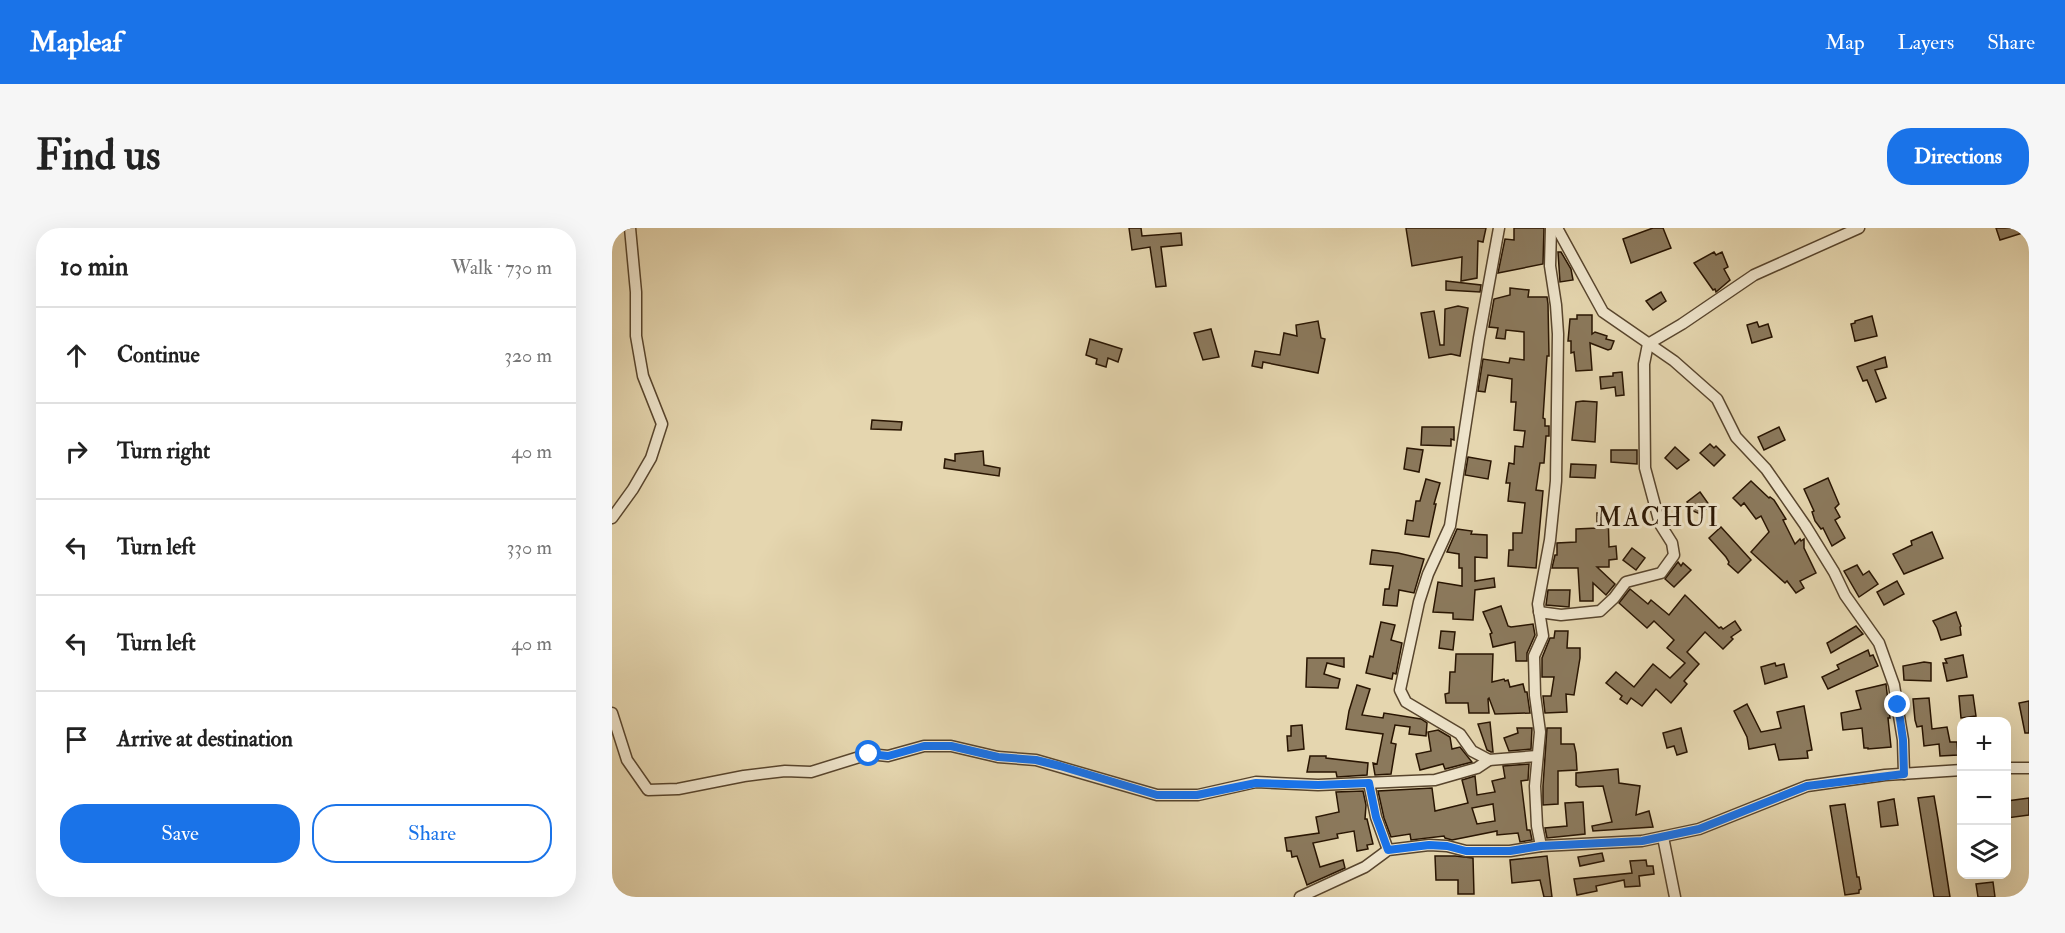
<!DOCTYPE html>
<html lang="en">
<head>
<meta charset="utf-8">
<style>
  body { margin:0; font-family:"IM FELL Double Pica",serif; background:#f6f6f6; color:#222 }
  .controls { position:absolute; right:18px; bottom:18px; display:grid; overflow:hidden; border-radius:12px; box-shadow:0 6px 24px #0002 }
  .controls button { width:54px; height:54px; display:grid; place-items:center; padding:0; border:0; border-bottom:2px solid #e0e0e0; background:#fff; color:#222; font:30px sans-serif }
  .stop { position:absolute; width:18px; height:18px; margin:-14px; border:4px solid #1a73e8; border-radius:50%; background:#fff }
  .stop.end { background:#1a73e8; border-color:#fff; box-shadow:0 2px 6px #0008 }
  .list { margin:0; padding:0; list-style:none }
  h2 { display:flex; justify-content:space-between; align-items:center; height:78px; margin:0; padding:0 24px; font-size:26px }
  h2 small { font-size:20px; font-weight:400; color:#767676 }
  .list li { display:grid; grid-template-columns:39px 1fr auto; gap:18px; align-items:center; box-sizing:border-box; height:96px; padding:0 24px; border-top:2px solid #e0e0e0 }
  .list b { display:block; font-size:22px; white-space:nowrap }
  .list em { font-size:20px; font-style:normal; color:#767676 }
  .actions { display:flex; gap:12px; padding:18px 24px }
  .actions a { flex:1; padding:14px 0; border:2px solid #1a73e8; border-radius:24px; text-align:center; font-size:21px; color:#1a73e8 }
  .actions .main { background:#1a73e8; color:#fff }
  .icon { flex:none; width:33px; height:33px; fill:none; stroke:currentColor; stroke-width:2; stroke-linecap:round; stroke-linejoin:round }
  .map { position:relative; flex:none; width:1417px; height:669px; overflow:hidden; border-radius:24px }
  header { display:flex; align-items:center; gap:36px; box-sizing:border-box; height:84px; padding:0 30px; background:#1a73e8; color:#fff }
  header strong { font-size:28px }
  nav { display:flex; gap:33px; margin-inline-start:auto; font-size:21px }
  .intro { display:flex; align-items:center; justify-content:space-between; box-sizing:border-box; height:144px; padding:0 36px }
  h1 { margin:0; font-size:42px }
  .button { padding:15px 27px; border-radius:24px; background:#1a73e8; color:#fff; font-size:21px; font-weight:700 }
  main { display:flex; gap:36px; padding:0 36px }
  aside { flex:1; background:#fff; border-radius:24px; box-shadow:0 6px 24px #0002 }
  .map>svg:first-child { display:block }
  .building { fill:#8b795c; stroke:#291502; stroke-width:1.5; fill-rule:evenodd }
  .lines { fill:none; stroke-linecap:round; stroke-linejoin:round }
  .street-casing { stroke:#58452d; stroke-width:13 }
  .street { stroke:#eee4cb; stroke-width:10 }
  .route { stroke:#1a73e8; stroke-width:8 }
  .labels { text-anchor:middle; stroke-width:6; stroke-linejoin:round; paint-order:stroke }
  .quarter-label { font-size:26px; letter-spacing:1.5px; fill:#291502; stroke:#eee4cb }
</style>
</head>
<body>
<header>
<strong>Mapleaf</strong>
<nav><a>Map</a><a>Layers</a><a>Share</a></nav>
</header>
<div class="intro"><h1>Find us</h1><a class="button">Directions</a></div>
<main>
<aside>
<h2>10 min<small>Walk · 730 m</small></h2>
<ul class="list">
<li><svg class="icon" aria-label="ahead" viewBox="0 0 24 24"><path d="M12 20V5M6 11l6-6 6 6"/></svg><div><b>Continue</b></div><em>320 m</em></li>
<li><svg class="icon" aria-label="right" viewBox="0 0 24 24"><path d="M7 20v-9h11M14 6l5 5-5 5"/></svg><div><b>Turn right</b></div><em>40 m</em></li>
<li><svg class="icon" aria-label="left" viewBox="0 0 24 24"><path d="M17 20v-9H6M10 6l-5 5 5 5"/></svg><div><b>Turn left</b></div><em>330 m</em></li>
<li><svg class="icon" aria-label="left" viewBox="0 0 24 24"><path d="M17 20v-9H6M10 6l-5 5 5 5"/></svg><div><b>Turn left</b></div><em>40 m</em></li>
<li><svg class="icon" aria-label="arrive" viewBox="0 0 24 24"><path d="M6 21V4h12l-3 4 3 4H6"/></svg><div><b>Arrive at destination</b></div></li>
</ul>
<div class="actions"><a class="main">Save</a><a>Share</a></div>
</aside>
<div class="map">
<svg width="1417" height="669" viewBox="0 0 1417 669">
  <rect width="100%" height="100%" fill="#e5d6af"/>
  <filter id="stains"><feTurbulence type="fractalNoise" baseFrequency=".00333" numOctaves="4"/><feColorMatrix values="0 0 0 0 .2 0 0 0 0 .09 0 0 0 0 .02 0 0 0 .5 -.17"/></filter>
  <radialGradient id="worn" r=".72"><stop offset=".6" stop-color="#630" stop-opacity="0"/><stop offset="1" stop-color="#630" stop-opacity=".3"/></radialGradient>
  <g class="building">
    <path d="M 517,0 L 529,0 L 530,8 L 569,5 L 570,17 L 549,19 L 554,58 L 544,59 L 538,19 L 520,22 Z"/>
    <path d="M 794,0 L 874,0 L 871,14 L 866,13 L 865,50 L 849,53 L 850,29 L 800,38 Z"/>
    <path d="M 902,0 L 932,0 L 931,36 L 886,45 L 893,11 L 902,12 Z"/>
    <path d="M 1041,0 L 1051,0 L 1059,20 L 1019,35 L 1011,11 Z"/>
    <path d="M 1384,0 L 1417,0 L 1417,3 L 1388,12 Z"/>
    <path d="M 946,24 L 949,24 L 959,41 L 961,52 L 948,54 Z"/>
    <path d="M 1102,24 L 1104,27 L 1110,24 L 1116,39 L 1112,41 L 1118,52 L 1104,64 L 1103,61 L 1101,62 L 1082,35 Z"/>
    <path d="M 834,53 L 869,57 L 868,64 L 834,62 Z"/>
    <path d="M 898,60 L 917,62 L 916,69 L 935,69 L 936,76 L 937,128 L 935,128 L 931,190 L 933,191 L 933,198 L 937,198 L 937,208 L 934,208 L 932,235 L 928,235 L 924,262 L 931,263 L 924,340 L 896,338 L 897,322 L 901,322 L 901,305 L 910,305 L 913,275 L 896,273 L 898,255 L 894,255 L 897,235 L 902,236 L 903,218 L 911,219 L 913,203 L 902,202 L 904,174 L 899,174 L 900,151 L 876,147 L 873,164 L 866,163 L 871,131 L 897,135 L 898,130 L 912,132 L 912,104 L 894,102 L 893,111 L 884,110 L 886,100 L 877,99 L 882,71 L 898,67 Z"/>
    <path d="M 1049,64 L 1054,73 L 1041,82 L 1034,73 Z"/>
    <path d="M 846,78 L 856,80 L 848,128 L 839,126 L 817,130 L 809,85 L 822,83 L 828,117 L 832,117 L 833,81 Z"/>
    <path d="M 965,87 L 980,87 L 980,106 L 983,104 L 995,108 L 994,111 L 1002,113 L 999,121 L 996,122 L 978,115 L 980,142 L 964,143 L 962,124 L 959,125 L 959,113 L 956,113 L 958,91 L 965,91 Z"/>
    <path d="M 1260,88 L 1265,108 L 1243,113 L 1239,96 L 1243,95 L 1243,93 Z"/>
    <path d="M 706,93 L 709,110 L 713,111 L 706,145 L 651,134 L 650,140 L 640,138 L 643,123 L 668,127 L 672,105 L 685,108 L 684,97 Z"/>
    <path d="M 1145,94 L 1147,99 L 1156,96 L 1160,109 L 1140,115 L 1135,97 Z"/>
    <path d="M 599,101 L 607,129 L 591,132 L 582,105 Z"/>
    <path d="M 478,111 L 510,121 L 506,134 L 496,130 L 494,139 L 484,136 L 485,131 L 474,127 Z"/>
    <path d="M 1273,129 L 1275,139 L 1263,142 L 1274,170 L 1264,174 L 1255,152 L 1251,153 L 1245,139 Z"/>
    <path d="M 1010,144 L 1012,167 L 1004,168 L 1003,159 L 989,161 L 988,149 L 1001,148 L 1001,145 Z"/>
    <path d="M 971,173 L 985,174 L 983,214 L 960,212 L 964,174 Z"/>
    <path d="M 260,192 L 290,194 L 289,202 L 259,201 Z"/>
    <path d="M 810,199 L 842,199 L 842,212 L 839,211 L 839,218 L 809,217 Z"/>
    <path d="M 1167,199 L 1173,212 L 1152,222 L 1146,209 Z"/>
    <path d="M 1098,216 L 1102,220 L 1104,218 L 1113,227 L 1102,238 L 1088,225 Z"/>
    <path d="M 1063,219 L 1077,232 L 1065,241 L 1053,230 Z"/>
    <path d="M 795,220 L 811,222 L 807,244 L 792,241 Z"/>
    <path d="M 999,222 L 1025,222 L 1025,236 L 999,234 Z"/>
    <path d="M 371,223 L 372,237 L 388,240 L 387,248 L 332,240 L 333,231 L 343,233 L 343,226 Z"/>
    <path d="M 856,229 L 879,233 L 876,251 L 853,247 Z"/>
    <path d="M 959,236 L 984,237 L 983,250 L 958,249 Z"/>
    <path d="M 1216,250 L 1227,276 L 1223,280 L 1228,289 L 1223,292 L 1233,310 L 1220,318 L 1211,300 L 1209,301 L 1203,293 L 1200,284 L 1202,283 L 1192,261 Z"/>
    <path d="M 814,251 L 828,255 L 822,276 L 824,276 L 817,309 L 793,306 L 795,292 L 801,293 L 804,273 L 808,273 Z"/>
    <path d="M 1139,253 L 1157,270 L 1158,269 L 1162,272 L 1174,291 L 1171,292 L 1183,316 L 1188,311 L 1189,313 L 1192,311 L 1192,320 L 1204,345 L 1188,353 L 1192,360 L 1184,365 L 1175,353 L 1173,355 L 1139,324 L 1157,304 L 1149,288 L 1144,291 L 1132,275 L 1129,278 L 1121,270 Z"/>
    <path d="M 1088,264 L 1098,278 L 1088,286 L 1081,283 L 1075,274 Z"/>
    <path d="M 996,284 L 997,319 L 1004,318 L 1005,331 L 997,332 L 997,339 L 985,339 L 1003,356 L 994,367 L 981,355 L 981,373 L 968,373 L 966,340 L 940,340 L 943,327 L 945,327 L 945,315 L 964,314 L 964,301 L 985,300 L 985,285 Z"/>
    <path d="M 1109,299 L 1139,332 L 1126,345 L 1116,336 L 1117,334 L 1114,329 L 1097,310 Z"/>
    <path d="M 845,301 L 860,303 L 859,306 L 875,307 L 875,330 L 863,329 L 863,353 L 882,350 L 883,359 L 863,362 L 861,392 L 841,391 L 841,385 L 821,384 L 826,354 L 850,358 L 850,340 L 847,340 L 847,326 L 835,324 Z"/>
    <path d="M 1320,304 L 1331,330 L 1292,346 L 1281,326 L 1300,317 L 1299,313 Z"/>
    <path d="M 1020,320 L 1033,330 L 1024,342 L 1011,332 Z"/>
    <path d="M 760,322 L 786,325 L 812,331 L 802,365 L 787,362 L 785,378 L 771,377 L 773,361 L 777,361 L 781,338 L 758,336 Z"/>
    <path d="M 1066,334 L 1069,338 L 1071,335 L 1079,342 L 1062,359 L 1053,351 Z"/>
    <path d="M 1245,337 L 1251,347 L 1257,343 L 1266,356 L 1247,369 L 1232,343 Z"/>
    <path d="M 1285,353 L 1292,366 L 1272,377 L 1265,364 Z"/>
    <path d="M 1018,361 L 1036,376 L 1039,372 L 1057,387 L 1073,367 L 1107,400 L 1109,399 L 1111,401 L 1123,393 L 1129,402 L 1119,409 L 1121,411 L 1111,421 L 1093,404 L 1075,424 L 1087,436 L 1072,453 L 1075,456 L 1059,475 L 1044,461 L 1030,478 L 1019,470 L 1015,476 L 1008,471 L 1010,468 L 994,455 L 1004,444 L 1022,459 L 1041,436 L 1058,450 L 1073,435 L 1055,420 L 1062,412 L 1042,393 L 1035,400 L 1007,375 Z"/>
    <path d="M 936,362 L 958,362 L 957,379 L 934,377 Z"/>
    <path d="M 889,378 L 896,398 L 899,399 L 921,396 L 923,407 L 915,425 L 915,433 L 904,433 L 903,414 L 881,419 L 878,406 L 880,405 L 871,384 Z"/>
    <path d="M 1344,384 L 1349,398 L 1348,399 L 1349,407 L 1329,412 L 1325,400 L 1321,393 Z"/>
    <path d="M 769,394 L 783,397 L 779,412 L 790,415 L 784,446 L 781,445 L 780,451 L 754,445 L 758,428 L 761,429 Z"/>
    <path d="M 1244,398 L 1251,406 L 1219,425 L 1215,415 Z"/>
    <path d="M 829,403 L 843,404 L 841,422 L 827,420 Z"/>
    <path d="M 943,403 L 956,403 L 955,420 L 968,420 L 968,430 L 962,467 L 954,466 L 955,484 L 933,485 L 931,468 L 939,468 L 942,449 L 930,449 L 930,430 L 938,410 L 942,410 Z"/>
    <path d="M 1256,422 L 1258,428 L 1261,427 L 1266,438 L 1216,461 L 1210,449 L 1227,441 L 1225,437 Z"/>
    <path d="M 844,426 L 881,426 L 880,454 L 892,451 L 893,453 L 896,452 L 898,459 L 911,456 L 913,464 L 915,464 L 918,485 L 883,486 L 877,470 L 876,471 L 877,485 L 857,485 L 856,475 L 834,475 L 833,466 L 837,465 L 838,444 L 843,444 Z"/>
    <path d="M 1351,427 L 1355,449 L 1335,453 L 1331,435 L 1335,435 L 1333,431 Z"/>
    <path d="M 695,430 L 732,430 L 732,439 L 715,435 L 712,446 L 728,451 L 726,460 L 694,459 Z"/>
    <path d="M 1312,434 L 1319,435 L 1319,453 L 1292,452 L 1291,438 Z"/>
    <path d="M 1163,435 L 1164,438 L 1172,436 L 1175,449 L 1153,456 L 1149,439 Z"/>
    <path d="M 1274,456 L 1278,490 L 1276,490 L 1279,519 L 1256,521 L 1256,520 L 1252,520 L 1250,500 L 1231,502 L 1229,485 L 1249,481 L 1244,463 Z"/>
    <path d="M 745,457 L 758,461 L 750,487 L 771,490 L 772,485 L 809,491 L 815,495 L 814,508 L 797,506 L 798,499 L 783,497 L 779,515 L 784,516 L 779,546 L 763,547 L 761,535 L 765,536 L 771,506 L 734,501 L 737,483 Z"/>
    <path d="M 1361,467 L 1364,488 L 1349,490 L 1347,468 Z"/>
    <path d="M 1317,470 L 1320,501 L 1335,499 L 1338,514 L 1345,514 L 1346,527 L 1328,528 L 1327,516 L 1312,518 L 1310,498 L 1305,499 L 1303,492 L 1301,471 Z"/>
    <path d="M 1417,473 L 1417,505 L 1413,505 L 1407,475 Z"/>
    <path d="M 1135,476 L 1149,504 L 1169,500 L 1165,484 L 1192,478 L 1200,522 L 1195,523 L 1196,530 L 1167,532 L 1163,516 L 1137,521 L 1135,509 L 1122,483 Z"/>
    <path d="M 878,494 L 881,524 L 879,524 L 875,522 L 866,496 Z"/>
    <path d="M 690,497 L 692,521 L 676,523 L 675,508 L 679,508 L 679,498 Z"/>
    <path d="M 905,500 L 920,500 L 919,521 L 897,523 L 892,510 L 906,505 Z"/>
    <path d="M 935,500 L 949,500 L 949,516 L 962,516 L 964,525 L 965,542 L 946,543 L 946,576 L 931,577 L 931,558 Z"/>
    <path d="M 1069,500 L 1075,524 L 1065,527 L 1062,518 L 1055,520 L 1051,505 Z"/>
    <path d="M 826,502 L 838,509 L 840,521 L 848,519 L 860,534 L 833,541 L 831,536 L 808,542 L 804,526 L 819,523 L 816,504 Z"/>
    <path d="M 698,528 L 714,528 L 714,530 L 756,535 L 755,547 L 725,549 L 724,544 L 695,544 Z"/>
    <path d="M 917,536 L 916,552 L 909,553 L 915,602 L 918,602 L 920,612 L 908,614 L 906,605 L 885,607 L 885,603 L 840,612 L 833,610 L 832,608 L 799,612 L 798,606 L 779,609 L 772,590 L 766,563 L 820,560 L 823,583 L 856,575 L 850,552 L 863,548 L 865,567 L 883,564 L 880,553 L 893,550 L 891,538 ZM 881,576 L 883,593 L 865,596 L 860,580 Z"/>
    <path d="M 1006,541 L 1007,555 L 1028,558 L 1024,587 L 1037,583 L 1041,599 L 981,603 L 980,598 L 1000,594 L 991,558 L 967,559 L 964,557 L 964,545 Z"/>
    <path d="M 751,563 L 754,577 L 753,591 L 755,591 L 761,616 L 755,617 L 756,621 L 745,623 L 742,603 L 725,606 L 726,610 L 701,615 L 708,639 L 731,632 L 733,640 L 695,657 L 685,628 L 680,629 L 679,623 L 675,623 L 673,610 L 707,605 L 704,589 L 727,584 L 724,564 Z"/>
    <path d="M 1322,568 L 1326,591 L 1338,669 L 1322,669 L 1306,570 Z"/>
    <path d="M 1417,570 L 1417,587 L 1395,590 L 1395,573 Z"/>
    <path d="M 1282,571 L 1286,597 L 1269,599 L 1266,574 Z"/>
    <path d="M 971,574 L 973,606 L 935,610 L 933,600 L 955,598 L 953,575 Z"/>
    <path d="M 1233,576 L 1245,649 L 1247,649 L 1249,661 L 1247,662 L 1247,665 L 1233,667 L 1218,578 Z"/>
    <path d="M 990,625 L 992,633 L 968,638 L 966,629 Z"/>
    <path d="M 823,628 L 843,628 L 861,630 L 862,666 L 846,666 L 846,652 L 824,652 Z"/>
    <path d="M 935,628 L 940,669 L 932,669 L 928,652 L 900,655 L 898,632 Z"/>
    <path d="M 1034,632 L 1035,638 L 1041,638 L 1042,646 L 1027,648 L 1028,658 L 1013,659 L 1012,652 L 984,658 L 985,663 L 965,667 L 962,651 L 1020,645 L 1018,633 Z"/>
    <path d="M 1381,654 L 1383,669 L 1366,669 L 1364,656 Z"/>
  </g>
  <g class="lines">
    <g class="street-casing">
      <g id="street">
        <path d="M 887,0 L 867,110 L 838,298 L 816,346 L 807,374 L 788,462 L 794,474 L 848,506 L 860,523 L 877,532 L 925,528"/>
        <path d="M 945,0 L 991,84 L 1062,133 L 1105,171 L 1124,209 L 1154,241 L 1193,297 L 1222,344 L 1233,367 L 1267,415 L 1282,457 L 1285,476 L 1291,512 L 1292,546"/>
        <path d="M 0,290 L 21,261 L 39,230 L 50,196 L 31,148 L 24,108 L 24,64 L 18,0"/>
        <path d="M 927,384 L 949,387 L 988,383 L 1002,370 L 1014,354 L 1049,345 L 1062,327 L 1060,315 L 1048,296 L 1033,240 L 1032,136 L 1036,116 L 1070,96 L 1142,47 L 1247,0"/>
        <path d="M 0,485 L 15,532 L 36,562 L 66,561 L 132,548 L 173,543 L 199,544 L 257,526 L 276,528 L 312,518 L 339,518 L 386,529 L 424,532 L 545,567 L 586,567 L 644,554 L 706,557 L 823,552 L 865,540 L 877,532"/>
        <path d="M 1394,540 L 1417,540"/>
        <path d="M 757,555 L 764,589 L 776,622"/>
        <path d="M 1051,609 L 1063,669"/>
        <path d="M 929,618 L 925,598 L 923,558 L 928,504 L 923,467 L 922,428 L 931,408 L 926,376 L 938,312 L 944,253 L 946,106 L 944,77 L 938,38 L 939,0"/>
        <path d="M 688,669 L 753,639 L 776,622 L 817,617 L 835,618 L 854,623 L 898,623 L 929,618 L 1030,613 L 1087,601 L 1195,558 L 1273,547 L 1350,542"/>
      </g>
    </g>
    <use href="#street" class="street"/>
  </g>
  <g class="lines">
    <path class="route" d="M 257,526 L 276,528 L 312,518 L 339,518 L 386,529 L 424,532 L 448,538 L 545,567 L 585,567 L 644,555 L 706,557 L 757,555 L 764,589 L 776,622 L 817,617 L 835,618 L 854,623 L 898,623 L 929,618 L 1030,613 L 1087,601 L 1195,558 L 1292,546 L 1291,512 L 1286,477"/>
  </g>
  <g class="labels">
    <g class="quarter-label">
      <text x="1046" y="298">MACHUI</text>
    </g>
  </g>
  <rect width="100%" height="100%" filter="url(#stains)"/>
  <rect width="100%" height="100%" fill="url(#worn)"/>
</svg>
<div class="controls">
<button>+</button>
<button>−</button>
<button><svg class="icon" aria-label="layers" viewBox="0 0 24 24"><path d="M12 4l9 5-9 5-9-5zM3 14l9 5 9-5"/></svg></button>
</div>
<div class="stop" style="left:257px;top:526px"></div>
<div class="stop end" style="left:1286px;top:477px"></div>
</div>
</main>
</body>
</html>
